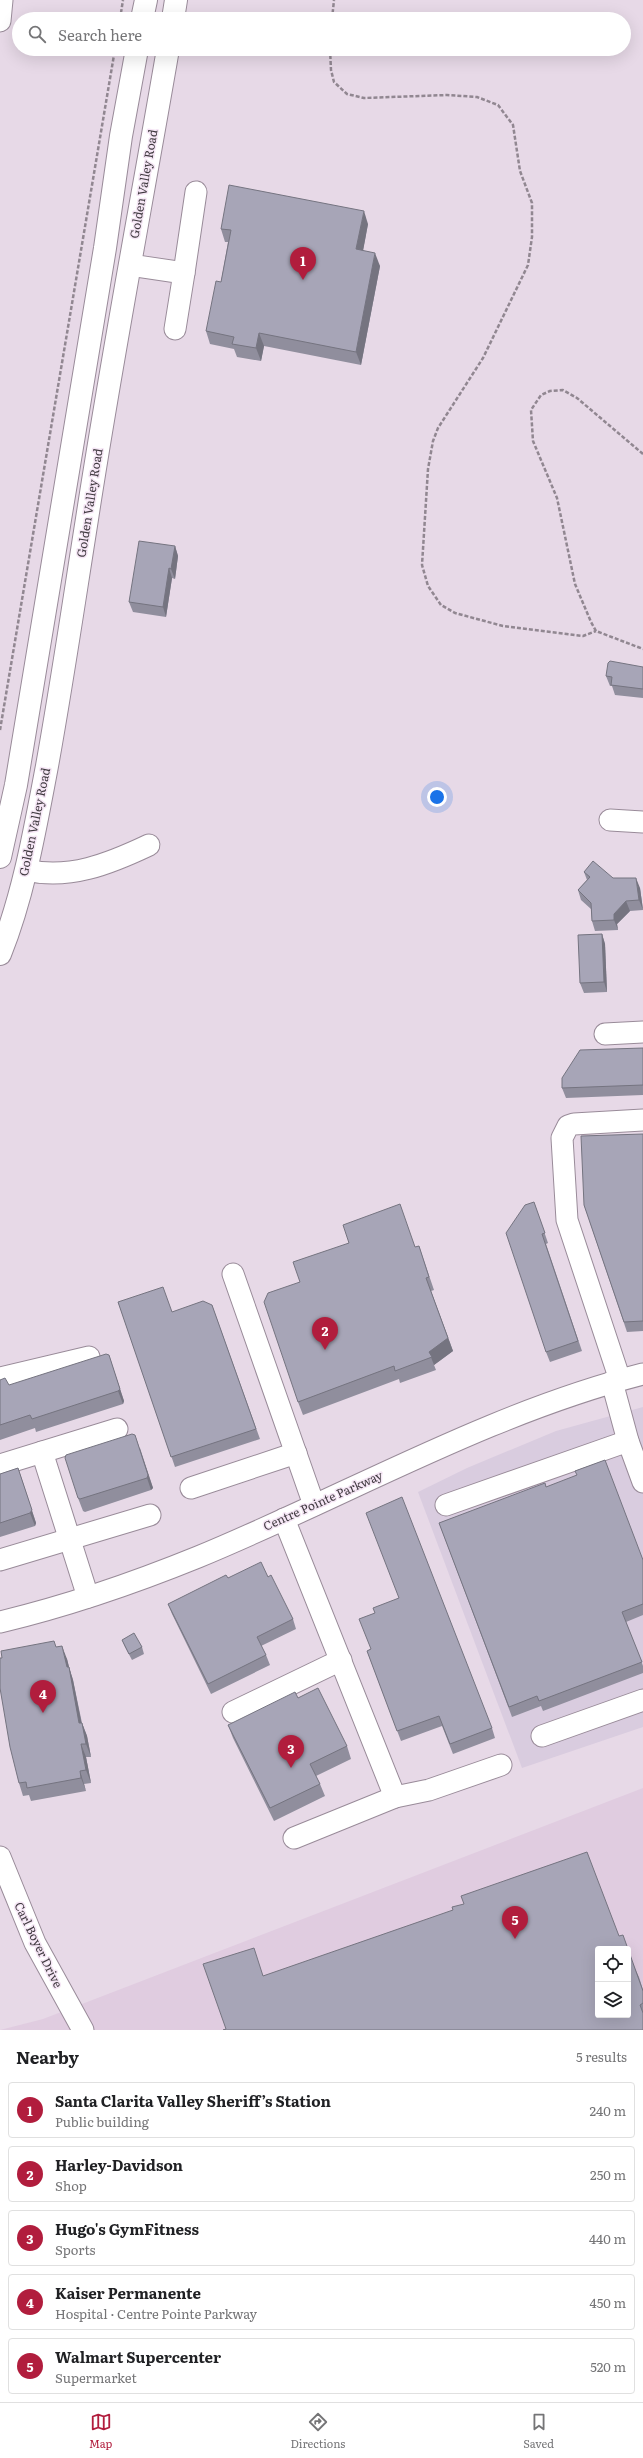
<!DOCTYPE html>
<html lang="en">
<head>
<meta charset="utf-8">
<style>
  body { margin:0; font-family:Literata,serif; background:#f6f6f6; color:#202124 }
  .controls { position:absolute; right:12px; bottom:12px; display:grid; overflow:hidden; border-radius:4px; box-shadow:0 4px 16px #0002 }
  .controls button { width:36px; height:36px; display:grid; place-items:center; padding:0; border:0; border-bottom:1px solid #e0e0e0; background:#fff; color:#202124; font:20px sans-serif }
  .you { position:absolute; left:437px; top:797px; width:14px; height:14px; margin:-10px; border:3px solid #fff; border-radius:50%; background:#1a73e8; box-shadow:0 0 0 6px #1a73e833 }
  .badge { display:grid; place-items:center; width:26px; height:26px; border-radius:50%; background:#b11d3d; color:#fff; font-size:13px; font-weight:700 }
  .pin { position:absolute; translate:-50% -33px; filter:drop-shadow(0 1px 2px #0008) }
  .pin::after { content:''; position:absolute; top:21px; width:14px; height:12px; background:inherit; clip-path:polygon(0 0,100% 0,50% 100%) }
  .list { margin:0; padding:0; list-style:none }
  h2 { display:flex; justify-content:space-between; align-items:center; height:52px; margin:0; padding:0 16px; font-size:17px }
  h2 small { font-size:13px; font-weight:400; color:#757577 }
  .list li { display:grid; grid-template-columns:26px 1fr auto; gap:12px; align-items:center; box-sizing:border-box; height:56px; margin:0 8px 8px; padding:0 8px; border:1px solid #e0e0e0; border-radius:4px }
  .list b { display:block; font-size:15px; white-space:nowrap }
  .list p { margin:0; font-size:13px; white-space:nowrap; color:#757577 }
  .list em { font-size:13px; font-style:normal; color:#757577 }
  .icon { flex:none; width:22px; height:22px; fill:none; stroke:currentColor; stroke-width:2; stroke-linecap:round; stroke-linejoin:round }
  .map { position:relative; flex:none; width:643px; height:2030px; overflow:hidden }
  .search { position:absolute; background:#fff; box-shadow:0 4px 16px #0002; left:12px; right:12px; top:12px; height:44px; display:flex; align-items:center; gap:10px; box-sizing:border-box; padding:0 14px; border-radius:22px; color:#757577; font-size:15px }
  .sheet { height:372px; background:#fff }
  nav { display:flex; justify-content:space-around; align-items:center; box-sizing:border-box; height:56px; border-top:1px solid #e0e0e0; background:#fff; font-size:11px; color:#757577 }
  nav a { display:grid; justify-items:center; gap:2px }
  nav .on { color:#b11d3d }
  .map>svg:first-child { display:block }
  .built { fill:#e0cce0; fill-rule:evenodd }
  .industrial { fill:#d9ccdf }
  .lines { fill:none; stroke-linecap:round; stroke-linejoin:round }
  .minor-casing { stroke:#998b99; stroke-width:23 }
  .major-casing { stroke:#998b99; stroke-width:24 }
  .path { stroke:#918791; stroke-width:2.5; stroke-dasharray:4 2; stroke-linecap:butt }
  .minor { stroke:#fff; stroke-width:21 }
  .major { stroke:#fff; stroke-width:22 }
  .wall { fill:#908e9d }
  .shaded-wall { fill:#757480 }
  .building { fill:#a7a5b7; stroke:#757480; fill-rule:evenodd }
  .labels { text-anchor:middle; stroke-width:3; stroke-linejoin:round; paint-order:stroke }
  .street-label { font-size:12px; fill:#403a40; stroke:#f5e6f5 }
</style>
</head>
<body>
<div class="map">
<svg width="643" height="2030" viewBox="0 0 643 2030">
  <rect width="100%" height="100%" fill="#e7d9e7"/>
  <path class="built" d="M 643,1788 L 643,2030 L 0,2030 L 43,2019 ZM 598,1949 L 628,1949 L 628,2015 L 598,2015 Z"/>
  <path class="industrial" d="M 643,1407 L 643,1727 L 522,1768 L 418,1492 L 467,1468 L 556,1431 Z"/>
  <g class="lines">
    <g class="minor-casing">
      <g id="minor">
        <path d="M 0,21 L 2,0"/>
        <path d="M 130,265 L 184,273 L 175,329"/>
        <path d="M 184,273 L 196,192"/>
        <path d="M 610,820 L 643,822"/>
        <path d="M 26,870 C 69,880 109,864 149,845"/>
        <path d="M 605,1034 L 643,1032"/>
        <path d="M 233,1274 L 314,1505"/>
        <path d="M 0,1378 L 89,1357"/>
        <path d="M 620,1380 L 567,1220 L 562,1138 L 568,1126 L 574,1124 L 643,1120"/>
        <path d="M 612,1382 L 628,1441 L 643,1482"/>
        <path d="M 42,1452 L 88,1597"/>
        <path d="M 0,1465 L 117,1429"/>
        <path d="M 191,1488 L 296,1453"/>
        <path d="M 446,1505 L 628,1441"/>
        <path d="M 284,1519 L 395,1797"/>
        <path d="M 0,1560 L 150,1515"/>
        <path d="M 0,1622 C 67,1606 134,1583 198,1557 C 346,1496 487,1414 643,1374"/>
        <path d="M 233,1712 L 341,1660"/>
        <path d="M 542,1736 L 643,1700"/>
        <path d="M 294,1838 L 395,1797 L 429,1790 L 501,1765"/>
        <path d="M 0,1857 L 35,1943 L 83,2030"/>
      </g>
    </g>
    <g class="major-casing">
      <g id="major">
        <path d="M 142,19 L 146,0"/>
        <path d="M 173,19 L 176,0"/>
        <path d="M 0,857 L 16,785 L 105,248 L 121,136 L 137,49"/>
        <path d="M 0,954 C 24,894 35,829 47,766 C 62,683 74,601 87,519 C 111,362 141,206 168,49"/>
      </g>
    </g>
    <g class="path">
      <path d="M 120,19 L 123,0"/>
      <path d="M 332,19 L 334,0"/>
      <path d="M 330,49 L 331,70 L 334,82 L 347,94 L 364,98 L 447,95 L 477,97 L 498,105 L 513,125 L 520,171 L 532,203 L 532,237 L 528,265 L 483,358 L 438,428 L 433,441 L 428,469 L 422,565 L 428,586 L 441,605 L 455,613 L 503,626 L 583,636 L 596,631"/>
      <path d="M 643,454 L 577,398 L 563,390 L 550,391 L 541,395 L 531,410 L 533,441 L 557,498 L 575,584 L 591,622 L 596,631 L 643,649"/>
      <path d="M 0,730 L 115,49"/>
    </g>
    <use href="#minor" class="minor"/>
    <use href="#major" class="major"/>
  </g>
  <g class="wall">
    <path d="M 368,224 L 363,250 L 380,266 L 361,365 L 264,346 L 261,361 L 237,357 L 234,349 L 210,344 L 206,331 L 221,282 L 228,242 L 225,242 L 221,229 Z"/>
    <path d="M 175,546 L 178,556 L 175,579 L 172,578 L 166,617 L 133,612 L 129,602 Z"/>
    <path d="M 643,667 L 643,698 L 615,695 L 612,686 L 610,686 L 606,676 Z"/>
    <path d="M 584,872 L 613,878 L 640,888 L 643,910 L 630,911 L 617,924 L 618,930 L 595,931 L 592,921 L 591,909 L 581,900 L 578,890 L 587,880 Z"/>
    <path d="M 602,934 L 605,944 L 607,992 L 584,993 L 580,983 Z"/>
    <path d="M 643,1048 L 643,1095 L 566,1098 L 562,1088 Z"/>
    <path d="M 643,1134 L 643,1331 L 627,1332 L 584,1205 Z"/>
    <path d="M 534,1202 L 548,1243 L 546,1244 L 582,1351 L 550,1362 L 546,1352 Z"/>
    <path d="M 419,1246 L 434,1290 L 431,1291 L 453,1351 L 434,1365 L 436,1370 L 400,1383 L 399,1379 L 303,1415 L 298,1402 L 300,1282 Z"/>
    <path d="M 118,1302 L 172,1312 L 212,1305 L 260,1439 L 175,1467 Z"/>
    <path d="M 113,1368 L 124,1401 L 123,1404 L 36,1432 L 35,1428 L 0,1440 L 0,1380 L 9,1385 Z"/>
    <path d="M 140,1448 L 153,1488 L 151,1490 L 85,1512 L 83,1511 L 78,1498 Z"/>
    <path d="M 18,1468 L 36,1523 L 35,1526 L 0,1537 L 0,1474 Z"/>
    <path d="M 546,1487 L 643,1560 L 643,1615 L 626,1622 L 643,1666 L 643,1673 L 543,1711 L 541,1706 L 512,1717 L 439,1523 Z"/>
    <path d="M 268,1577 L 293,1619 L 296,1629 L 261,1646 L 266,1655 L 270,1665 L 211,1694 L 172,1614 L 168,1604 L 228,1578 Z"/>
    <path d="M 122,1640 L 142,1647 L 144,1654 L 132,1660 L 125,1647 Z"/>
    <path d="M 57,1647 L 67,1659 L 69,1667 L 73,1680 L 82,1723 L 87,1736 L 91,1757 L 86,1757 L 91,1783 L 84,1784 L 86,1791 L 31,1801 L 29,1795 L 23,1796 L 19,1783 Z"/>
    <path d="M 370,1649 L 492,1728 L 495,1738 L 453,1754 L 442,1726 L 401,1741 L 367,1651 Z"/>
    <path d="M 298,1698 L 347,1746 L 351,1759 L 316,1776 L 320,1784 L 325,1796 L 274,1821 L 233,1738 L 228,1725 Z"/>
    <path d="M 619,1936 L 639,1977 L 643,1990 L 643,2030 L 226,2029 L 264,1976 Z"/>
  </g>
  <g class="shaded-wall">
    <path d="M 364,211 L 368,224 L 361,262 L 356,249 Z"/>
    <path d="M 375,253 L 380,266 L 361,365 L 356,352 Z"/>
    <path d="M 259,333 L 264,346 L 261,361 L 256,348 Z"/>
    <path d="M 175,546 L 178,556 L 175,579 L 171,569 Z"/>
    <path d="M 169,568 L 172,578 L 166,617 L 163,607 Z"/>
    <path d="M 636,878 L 640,888 L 643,910 L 639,900 Z"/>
    <path d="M 626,901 L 630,911 L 617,924 L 618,930 L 614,920 L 614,914 Z"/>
    <path d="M 602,934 L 605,944 L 607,992 L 604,982 Z"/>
    <path d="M 426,1278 L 453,1351 L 434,1365 L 429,1352 Z"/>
    <path d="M 109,1355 L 124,1401 L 123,1404 L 118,1391 Z"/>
    <path d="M 135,1435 L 153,1488 L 151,1490 L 147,1478 Z"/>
    <path d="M 18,1468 L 36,1523 L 35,1526 L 30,1513 Z"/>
    <path d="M 62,1646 L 67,1659 L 69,1667 L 73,1680 L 84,1736 L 79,1723 L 67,1667 Z"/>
    <path d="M 82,1723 L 87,1736 L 91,1757 L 86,1744 Z"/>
    <path d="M 81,1744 L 86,1757 L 91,1783 L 86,1770 Z"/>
    <path d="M 80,1771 L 84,1784 L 86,1791 L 81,1778 Z"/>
  </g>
  <g class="building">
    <path d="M 229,185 L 364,211 L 356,249 L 375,253 L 356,352 L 259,333 L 256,348 L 232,344 L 234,337 L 206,331 L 216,281 L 221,282 L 231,230 L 221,229 Z"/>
    <path d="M 139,541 L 175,546 L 171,569 L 169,568 L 163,607 L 129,602 Z"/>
    <path d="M 610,661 L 643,667 L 643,689 L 611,685 L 612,677 L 606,676 L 608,663 Z"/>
    <path d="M 593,861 L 613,878 L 636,878 L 639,900 L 626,901 L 614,914 L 614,920 L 592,921 L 591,903 L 578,890 L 590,877 L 584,872 Z"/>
    <path d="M 602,934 L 604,982 L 580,983 L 578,935 Z"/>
    <path d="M 643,1048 L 643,1085 L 562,1088 L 562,1078 L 580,1050 Z"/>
    <path d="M 643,1134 L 643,1321 L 624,1322 L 584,1205 L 581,1136 Z"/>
    <path d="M 534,1202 L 545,1233 L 542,1234 L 578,1341 L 546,1352 L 506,1233 L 525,1205 Z"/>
    <path d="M 400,1204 L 415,1247 L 419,1246 L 429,1277 L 426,1278 L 448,1338 L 429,1352 L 432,1357 L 395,1371 L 394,1366 L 298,1402 L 264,1302 L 268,1293 L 300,1282 L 293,1262 L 349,1243 L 343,1225 Z"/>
    <path d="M 163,1287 L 172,1312 L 203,1301 L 212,1305 L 256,1429 L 171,1457 L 118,1302 Z"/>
    <path d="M 106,1354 L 109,1355 L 120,1389 L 118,1391 L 32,1419 L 30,1415 L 0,1425 L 0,1380 L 5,1378 L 9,1385 Z"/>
    <path d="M 132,1434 L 135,1435 L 148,1475 L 147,1478 L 80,1499 L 78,1498 L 65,1458 L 66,1455 Z"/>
    <path d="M 605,1460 L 643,1560 L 643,1604 L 622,1612 L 642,1662 L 539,1701 L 537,1696 L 509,1707 L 439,1523 L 545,1483 L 546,1487 L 577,1475 L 575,1471 Z"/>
    <path d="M 18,1468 L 32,1510 L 30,1513 L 0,1523 L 0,1474 Z"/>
    <path d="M 402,1497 L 492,1728 L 450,1744 L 439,1716 L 397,1731 L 367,1651 L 371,1649 L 359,1619 L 375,1613 L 373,1608 L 399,1598 L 366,1513 Z"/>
    <path d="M 261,1562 L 268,1577 L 271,1575 L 293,1619 L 257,1637 L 266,1655 L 208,1684 L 168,1604 L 226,1575 L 228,1578 Z"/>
    <path d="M 134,1633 L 142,1647 L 129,1654 L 122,1640 Z"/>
    <path d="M 54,1641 L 56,1647 L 62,1646 L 67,1667 L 69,1667 L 79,1723 L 82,1723 L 86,1744 L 81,1744 L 86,1770 L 80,1771 L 81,1778 L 27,1788 L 26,1782 L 19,1783 L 10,1747 L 0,1688 L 0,1658 L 2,1658 L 1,1651 Z"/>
    <path d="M 318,1688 L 347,1746 L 310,1764 L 320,1784 L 270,1808 L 228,1725 L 295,1692 L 298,1698 Z"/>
    <path d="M 587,1852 L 619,1936 L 623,1935 L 643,1991 L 643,2003 L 640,2005 L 643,2013 L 643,2030 L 223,2030 L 226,2029 L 203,1964 L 254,1948 L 263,1976 L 453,1910 L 452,1907 L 464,1904 L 461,1896 ZM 598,1949 L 628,1949 L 628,2015 L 598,2015 Z"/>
  </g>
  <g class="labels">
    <g class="street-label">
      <text transform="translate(144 184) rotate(-80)" y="4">Golden Valley Road</text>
      <text transform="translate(90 503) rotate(-81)" y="4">Golden Valley Road</text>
      <text transform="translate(35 822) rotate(-78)" y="4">Golden Valley Road</text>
      <text transform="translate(323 1501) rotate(-24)" y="4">Centre Pointe Parkway</text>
      <text transform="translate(38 1945) rotate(64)" y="4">Carl Boyer Drive</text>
    </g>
  </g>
</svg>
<div class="controls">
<button><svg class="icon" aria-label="locate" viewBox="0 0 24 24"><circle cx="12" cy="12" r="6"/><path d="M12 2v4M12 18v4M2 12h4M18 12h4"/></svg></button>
<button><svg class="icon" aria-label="layers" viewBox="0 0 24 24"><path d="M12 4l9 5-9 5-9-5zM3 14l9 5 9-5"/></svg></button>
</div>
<div class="you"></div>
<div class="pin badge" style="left:303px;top:280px">1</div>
<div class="pin badge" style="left:325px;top:1350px">2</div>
<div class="pin badge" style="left:291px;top:1768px">3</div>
<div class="pin badge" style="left:43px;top:1713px">4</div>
<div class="pin badge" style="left:515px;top:1939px">5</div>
<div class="search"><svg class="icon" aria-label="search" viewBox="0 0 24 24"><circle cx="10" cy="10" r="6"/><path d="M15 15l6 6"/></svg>Search here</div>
</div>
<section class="sheet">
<h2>Nearby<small>5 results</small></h2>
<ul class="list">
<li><span class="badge">1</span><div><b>Santa Clarita Valley Sheriff’s Station</b><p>Public building</p></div><em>240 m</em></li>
<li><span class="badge">2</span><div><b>Harley-Davidson</b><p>Shop</p></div><em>250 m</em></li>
<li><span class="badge">3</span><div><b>Hugo's GymFitness</b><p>Sports</p></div><em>440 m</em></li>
<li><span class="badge">4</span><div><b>Kaiser Permanente</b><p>Hospital · Centre Pointe Parkway</p></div><em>450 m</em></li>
<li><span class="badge">5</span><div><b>Walmart Supercenter</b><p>Supermarket</p></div><em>520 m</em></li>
</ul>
</section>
<nav>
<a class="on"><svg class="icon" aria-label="map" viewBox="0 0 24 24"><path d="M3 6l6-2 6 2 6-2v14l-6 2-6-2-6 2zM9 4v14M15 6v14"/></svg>Map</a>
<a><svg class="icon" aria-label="directions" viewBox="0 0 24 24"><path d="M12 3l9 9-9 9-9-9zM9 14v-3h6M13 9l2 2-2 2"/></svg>Directions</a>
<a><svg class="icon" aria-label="saved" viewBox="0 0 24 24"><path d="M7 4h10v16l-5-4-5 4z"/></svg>Saved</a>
</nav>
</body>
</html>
